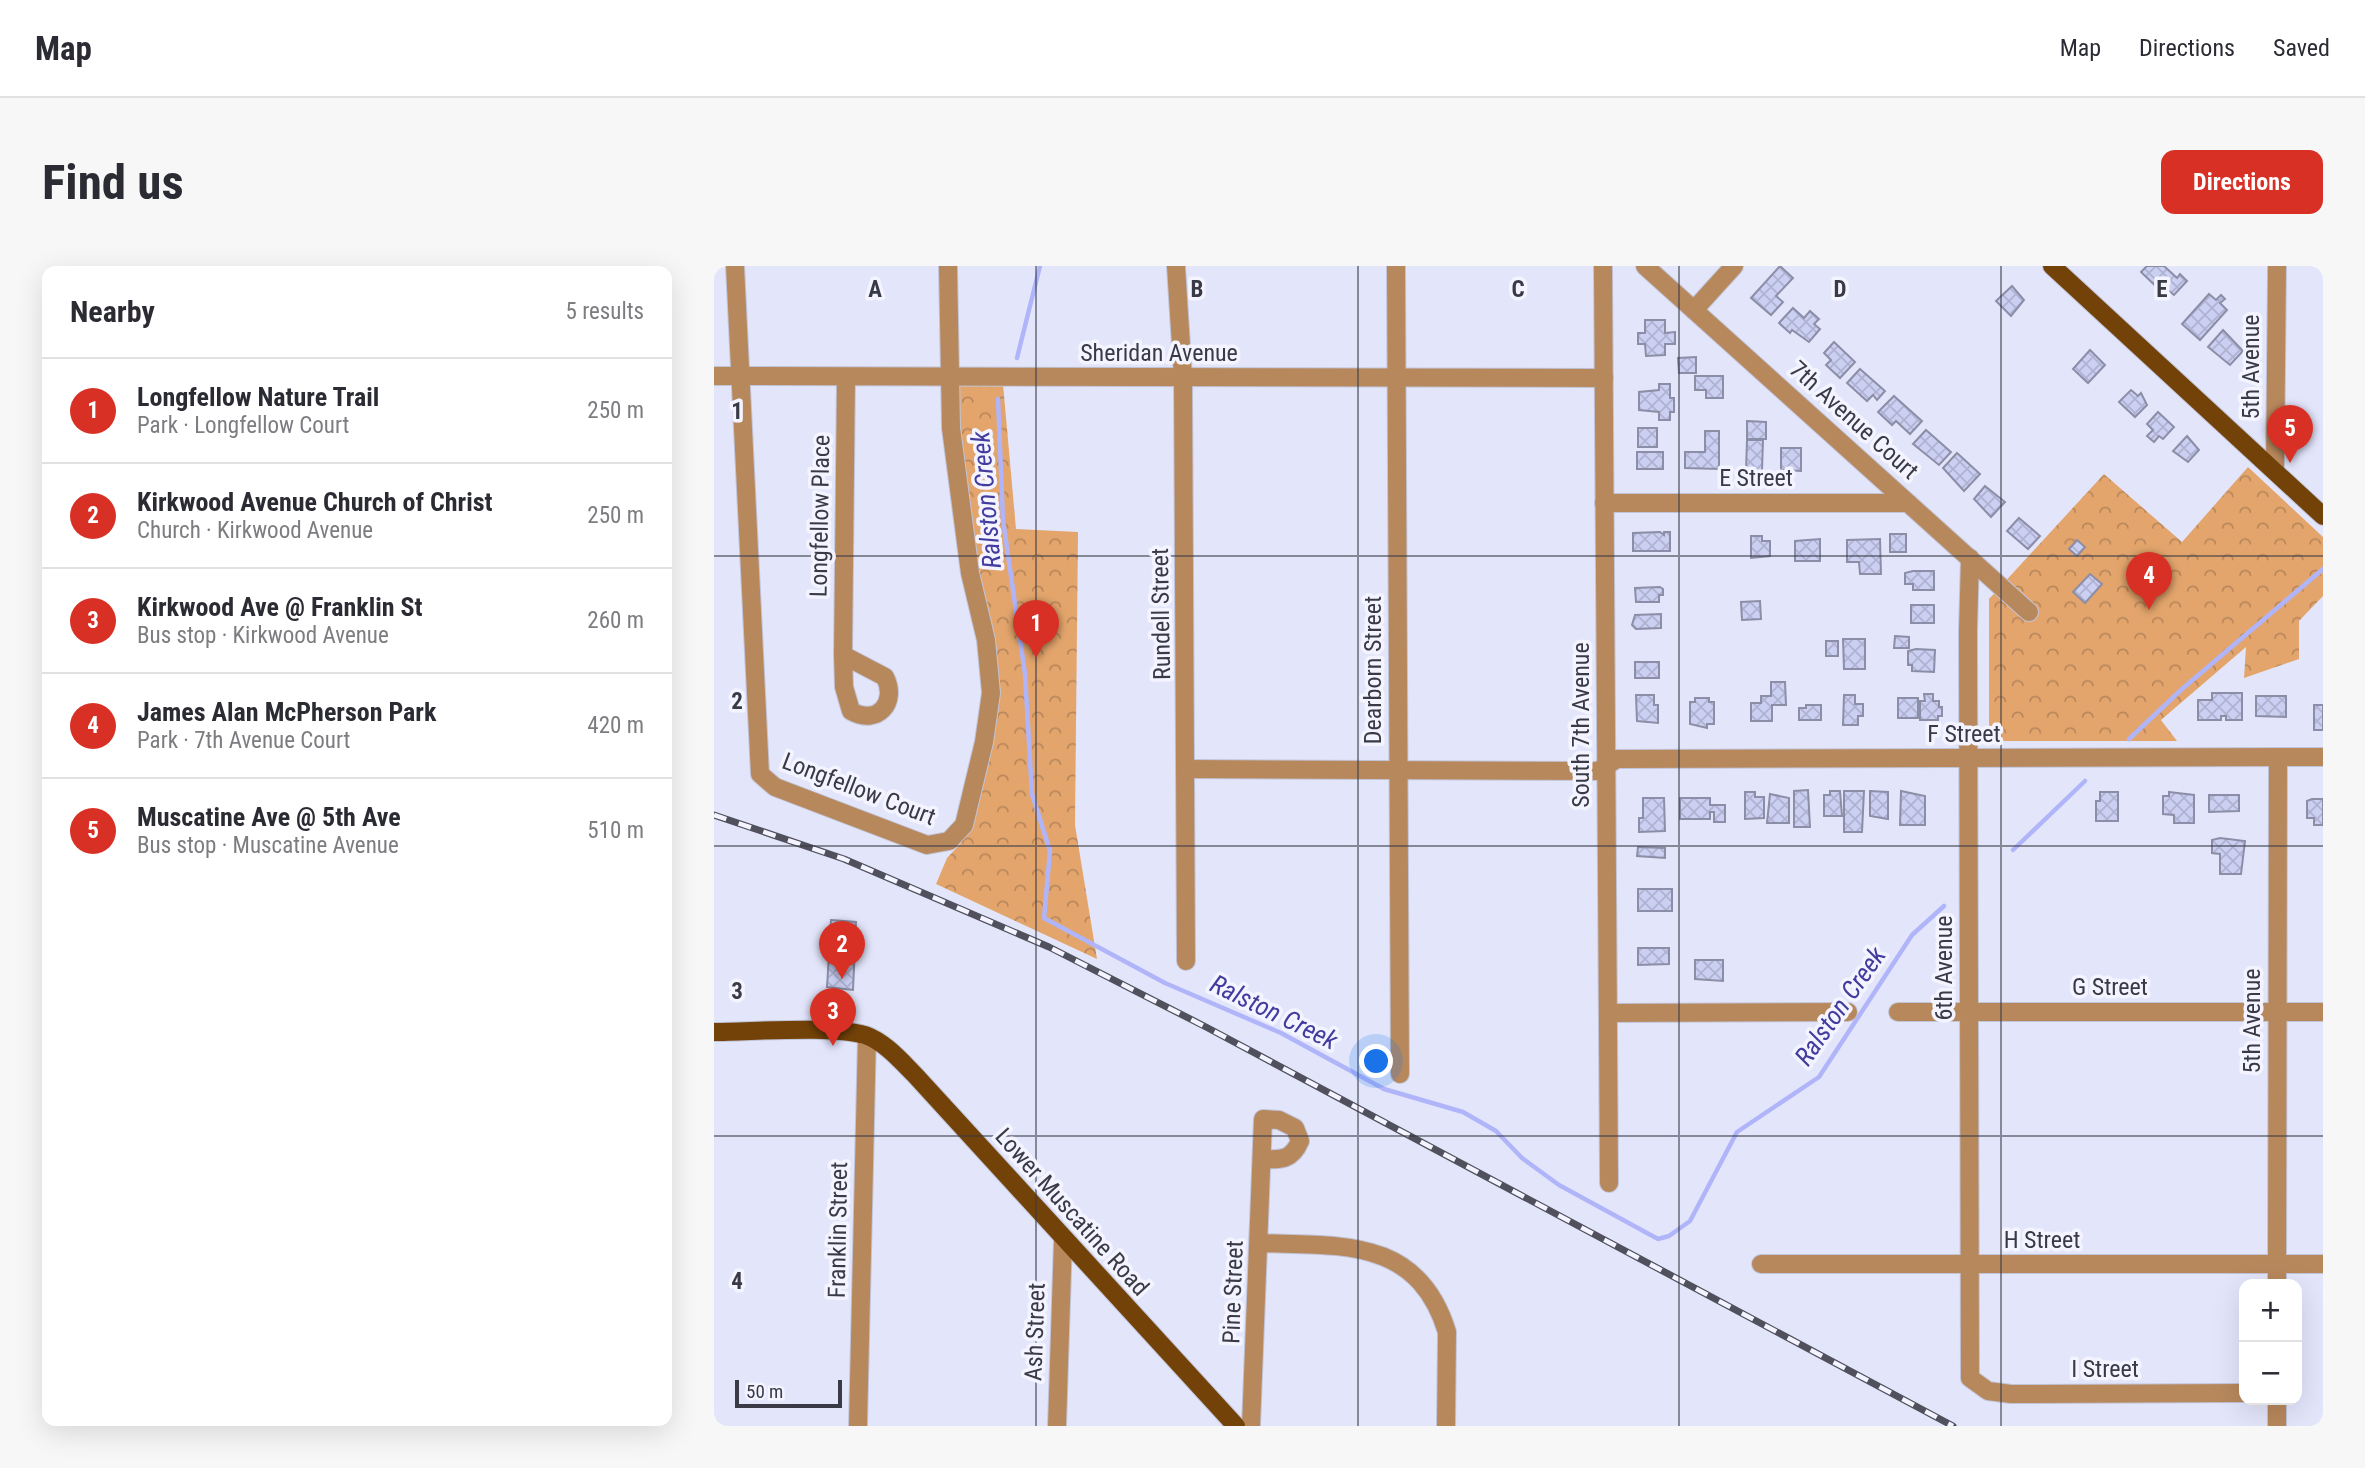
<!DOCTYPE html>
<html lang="en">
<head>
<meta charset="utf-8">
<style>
  body { margin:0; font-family:"Roboto Condensed",sans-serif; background:#f7f7f7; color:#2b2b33 }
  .controls { position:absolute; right:21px; bottom:21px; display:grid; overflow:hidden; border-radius:14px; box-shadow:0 7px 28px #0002 }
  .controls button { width:63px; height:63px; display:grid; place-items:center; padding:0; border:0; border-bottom:2px solid #e1e1e2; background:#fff; color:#2b2b33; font:35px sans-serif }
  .scale { position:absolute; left:21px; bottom:18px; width:107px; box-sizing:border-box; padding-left:7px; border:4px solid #393a45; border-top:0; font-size:19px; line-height:24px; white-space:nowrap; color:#393a45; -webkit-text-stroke:5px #f3f4ff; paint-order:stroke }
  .you { position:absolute; left:663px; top:796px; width:24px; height:24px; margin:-18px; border:5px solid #fff; border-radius:50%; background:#1a73e8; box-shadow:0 0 0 10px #1a73e833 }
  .badge { display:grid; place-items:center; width:46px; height:46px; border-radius:50%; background:#d93025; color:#fff; font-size:23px; font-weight:700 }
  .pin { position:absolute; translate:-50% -58px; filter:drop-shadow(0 2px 4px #0008) }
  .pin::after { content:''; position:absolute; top:37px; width:24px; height:21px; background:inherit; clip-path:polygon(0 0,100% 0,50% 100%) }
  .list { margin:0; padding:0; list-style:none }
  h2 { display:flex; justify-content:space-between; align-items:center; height:91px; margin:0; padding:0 28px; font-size:30px }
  h2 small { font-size:23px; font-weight:400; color:#7c7c81 }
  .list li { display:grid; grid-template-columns:46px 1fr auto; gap:21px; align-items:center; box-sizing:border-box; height:105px; padding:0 28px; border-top:2px solid #e1e1e2 }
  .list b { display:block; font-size:26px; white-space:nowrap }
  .list p { margin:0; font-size:23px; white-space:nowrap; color:#7c7c81 }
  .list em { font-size:23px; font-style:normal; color:#7c7c81 }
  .map { position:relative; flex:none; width:1609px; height:1160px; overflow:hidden; border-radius:14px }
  header { display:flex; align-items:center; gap:42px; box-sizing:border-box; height:98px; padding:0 35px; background:#fff; border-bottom:2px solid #e1e1e2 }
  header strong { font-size:33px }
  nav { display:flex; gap:38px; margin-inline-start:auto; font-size:24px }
  .intro { display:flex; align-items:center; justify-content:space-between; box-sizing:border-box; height:168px; padding:0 42px }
  h1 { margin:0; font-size:49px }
  .button { padding:18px 32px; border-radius:14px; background:#d93025; color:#fff; font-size:24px; font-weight:700 }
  main { display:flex; gap:42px; padding:0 42px }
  aside { flex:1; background:#fff; border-radius:14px; box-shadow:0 7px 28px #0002 }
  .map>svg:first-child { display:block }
  .park { fill:url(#park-crowns) }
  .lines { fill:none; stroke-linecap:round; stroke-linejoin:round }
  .stream { stroke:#b0b5fa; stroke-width:4.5 }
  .building { fill:url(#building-cross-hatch); stroke:#8b8ea6; stroke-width:2 }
  .minor-casing { stroke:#c1c4d7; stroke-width:20 }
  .major-casing { stroke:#c1c4d7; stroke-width:20 }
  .minor { stroke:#b8885d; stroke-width:18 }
  .major { stroke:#734208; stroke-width:18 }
  .rail-casing { stroke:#50515d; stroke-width:7 }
  .rail { stroke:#f3f4ff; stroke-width:4.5; stroke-dasharray:13; stroke-linecap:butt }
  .grid { fill:none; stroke:#393a45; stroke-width:2; stroke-opacity:0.55 }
  .labels { text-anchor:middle; stroke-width:7; stroke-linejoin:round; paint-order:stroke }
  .street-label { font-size:24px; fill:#393a45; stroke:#f3f4ff }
  .water-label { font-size:26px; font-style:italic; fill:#433b9d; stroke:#f3f4ff }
  .grid-label { font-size:23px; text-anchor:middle; font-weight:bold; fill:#393a45; stroke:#f3f4ff; stroke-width:7; stroke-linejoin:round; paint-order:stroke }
</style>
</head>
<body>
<header>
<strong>Map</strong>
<nav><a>Map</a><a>Directions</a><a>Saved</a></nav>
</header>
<div class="intro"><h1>Find us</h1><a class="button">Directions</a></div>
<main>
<aside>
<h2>Nearby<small>5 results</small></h2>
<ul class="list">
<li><span class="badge">1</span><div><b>Longfellow Nature Trail</b><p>Park · Longfellow Court</p></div><em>250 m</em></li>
<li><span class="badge">2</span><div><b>Kirkwood Avenue Church of Christ</b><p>Church · Kirkwood Avenue</p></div><em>250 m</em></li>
<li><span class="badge">3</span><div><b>Kirkwood Ave @ Franklin St</b><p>Bus stop · Kirkwood Avenue</p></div><em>260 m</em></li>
<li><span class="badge">4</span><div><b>James Alan McPherson Park</b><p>Park · 7th Avenue Court</p></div><em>420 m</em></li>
<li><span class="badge">5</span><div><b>Muscatine Ave @ 5th Ave</b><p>Bus stop · Muscatine Avenue</p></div><em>510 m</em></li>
</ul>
</aside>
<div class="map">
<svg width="1609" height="1160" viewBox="0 0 1609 1160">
  <defs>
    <pattern id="park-crowns" width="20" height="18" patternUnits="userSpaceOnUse" patternTransform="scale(1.75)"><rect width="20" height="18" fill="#e3a56c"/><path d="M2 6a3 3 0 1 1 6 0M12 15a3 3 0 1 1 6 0" fill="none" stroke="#b9875b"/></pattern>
    <pattern id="building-cross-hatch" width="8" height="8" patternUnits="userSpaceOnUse" patternTransform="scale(1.75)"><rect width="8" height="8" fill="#cbcff2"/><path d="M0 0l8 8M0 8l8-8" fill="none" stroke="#afb2d1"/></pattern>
  </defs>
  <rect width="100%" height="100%" fill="#e3e6fb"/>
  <g class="park">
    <path d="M 245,118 L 289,118 L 302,263 L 364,266 L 361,559 L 383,693 L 222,618 L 233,592 L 247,577 L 256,557 L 279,463 L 245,157 Z"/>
    <path d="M 1534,201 L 1609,271 L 1609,330 L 1585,355 L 1585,393 L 1530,412 L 1532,381 L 1447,454 L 1463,475 L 1275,475 L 1275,333 L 1390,208 L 1468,276 Z"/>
  </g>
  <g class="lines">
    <g class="stream">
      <path d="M 303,92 L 326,0"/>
      <path d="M 284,133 L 289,254 L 311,408 L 318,528 L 336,585 L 330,652 L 451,717 L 567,767 L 670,823 L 749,846 L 782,865 L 808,892 L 845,919 L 944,973 L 955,970 L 976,955 L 1023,866 L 1105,811 L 1198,669 L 1230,640"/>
      <path d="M 1415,473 L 1468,423 L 1609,303"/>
      <path d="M 1299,584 L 1371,515"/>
    </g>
  </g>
  <g class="building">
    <path d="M 1066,0 L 1079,12 L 1062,30 L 1069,36 L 1057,49 L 1037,32 Z"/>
    <path d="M 1433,0 L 1450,0 L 1463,12 L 1466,8 L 1473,15 L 1460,29 L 1455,25 L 1451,29 L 1427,6 Z"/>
    <path d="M 1298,20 L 1310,34 L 1297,50 L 1282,35 Z"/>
    <path d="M 1495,28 L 1502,34 L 1507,29 L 1511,33 L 1506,37 L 1513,44 L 1486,74 L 1468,58 Z"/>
    <path d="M 1079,42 L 1090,52 L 1096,45 L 1105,53 L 1100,58 L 1106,63 L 1095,76 L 1078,64 L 1076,67 L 1065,57 Z"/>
    <path d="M 931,54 L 951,54 L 951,67 L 961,66 L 961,78 L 951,78 L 951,89 L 932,90 L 931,78 L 924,78 L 924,67 L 931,67 Z"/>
    <path d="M 1509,64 L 1529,85 L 1516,99 L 1494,81 Z"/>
    <path d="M 1120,76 L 1141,96 L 1126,112 L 1112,99 L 1117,94 L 1110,87 Z"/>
    <path d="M 1376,84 L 1391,99 L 1374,117 L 1359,103 Z"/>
    <path d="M 982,91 L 982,107 L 965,107 L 964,92 Z"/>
    <path d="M 1146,103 L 1171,125 L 1163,134 L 1159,129 L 1153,135 L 1133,117 Z"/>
    <path d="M 981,110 L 1009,110 L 1009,132 L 992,132 L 992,124 L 981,124 Z"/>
    <path d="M 945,118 L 956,118 L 956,132 L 960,132 L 960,146 L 956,146 L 956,154 L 945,154 L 945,146 L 925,144 L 925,126 L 945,124 Z"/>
    <path d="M 1417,124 L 1424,130 L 1427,127 L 1433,139 L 1421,151 L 1405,136 Z"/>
    <path d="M 1180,130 L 1208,155 L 1196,168 L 1182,155 L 1178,159 L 1164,146 Z"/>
    <path d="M 1444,146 L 1460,161 L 1449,173 L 1445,170 L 1440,176 L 1433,170 L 1439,164 L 1433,158 Z"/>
    <path d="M 1033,155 L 1052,156 L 1052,173 L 1033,173 Z"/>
    <rect x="924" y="162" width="19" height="19"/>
    <path d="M 1212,164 L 1237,186 L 1225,199 L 1199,178 Z"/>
    <path d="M 991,165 L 1005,165 L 1005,203 L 971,202 L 971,186 L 991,186 Z"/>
    <path d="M 1473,170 L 1485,184 L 1474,196 L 1459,185 Z"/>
    <path d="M 1033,174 L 1049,174 L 1048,205 L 1032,205 Z"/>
    <path d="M 1067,182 L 1087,182 L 1087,205 L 1067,204 Z"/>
    <rect x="923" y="186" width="26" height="17"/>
    <path d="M 1243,187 L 1266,208 L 1250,225 L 1229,202 Z"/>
    <path d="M 1271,220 L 1291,236 L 1277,251 L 1260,233 Z"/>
    <path d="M 1305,252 L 1326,270 L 1314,283 L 1293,265 Z"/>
    <path d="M 946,266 L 950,269 L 950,266 L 956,266 L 956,285 L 919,285 L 919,267 Z"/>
    <rect x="1176" y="268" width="16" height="18"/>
    <path d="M 1037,270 L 1048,270 L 1048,275 L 1056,275 L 1056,290 L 1037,292 Z"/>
    <path d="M 1106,273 L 1106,295 L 1081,295 L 1081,275 Z"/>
    <path d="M 1166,273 L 1167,308 L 1146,308 L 1145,296 L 1133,296 L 1133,274 Z"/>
    <path d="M 1363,274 L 1371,281 L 1363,290 L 1355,283 Z"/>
    <path d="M 1199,305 L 1220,305 L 1220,324 L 1199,324 L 1199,318 L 1191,318 L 1191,307 Z"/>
    <path d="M 1376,308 L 1388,318 L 1371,337 L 1359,326 Z"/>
    <path d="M 946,321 L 949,323 L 949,329 L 945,329 L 945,336 L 922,336 L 921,322 Z"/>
    <path d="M 1046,335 L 1047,353 L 1028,354 L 1027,336 Z"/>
    <rect x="1197" y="339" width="23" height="18"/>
    <path d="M 947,348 L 947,362 L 922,363 L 918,359 L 921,349 Z"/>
    <path d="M 1181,370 L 1195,371 L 1195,382 L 1180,382 Z"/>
    <path d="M 1129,373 L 1151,373 L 1151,403 L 1130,403 Z"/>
    <rect x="1112" y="375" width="12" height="15"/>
    <path d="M 1202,383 L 1221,384 L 1220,406 L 1198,405 L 1198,399 L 1194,399 L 1194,385 Z"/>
    <rect x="921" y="396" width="24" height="16"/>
    <path d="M 1057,416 L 1071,416 L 1072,439 L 1058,439 L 1058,455 L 1037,455 L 1037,437 L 1047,437 L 1047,430 L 1057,430 Z"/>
    <path d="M 1498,427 L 1528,427 L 1528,454 L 1512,454 L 1512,450 L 1507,450 L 1507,454 L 1484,454 L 1484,434 L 1498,434 Z"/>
    <path d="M 1210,428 L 1219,428 L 1219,435 L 1225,435 L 1225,441 L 1228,441 L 1228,450 L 1224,450 L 1224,454 L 1206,454 L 1206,435 L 1211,435 Z"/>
    <path d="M 922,429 L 940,429 L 940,439 L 944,439 L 944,457 L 923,455 Z"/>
    <path d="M 1130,429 L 1141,429 L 1141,438 L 1149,438 L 1149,450 L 1144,450 L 1144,459 L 1129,459 Z"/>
    <path d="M 1542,430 L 1572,430 L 1572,451 L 1542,450 Z"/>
    <path d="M 981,432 L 995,432 L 995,436 L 1000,436 L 1000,458 L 993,458 L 993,462 L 976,458 L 976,436 L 981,436 Z"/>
    <rect x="1184" y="432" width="20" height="20"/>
    <path d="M 1092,439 L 1107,439 L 1107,454 L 1085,454 L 1085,442 L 1092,442 Z"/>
    <rect x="1600" y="439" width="9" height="25"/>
    <path d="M 1094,524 L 1096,561 L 1080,561 L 1080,525 Z"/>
    <path d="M 1116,525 L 1126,525 L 1128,550 L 1110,550 L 1110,529 L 1116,529 Z"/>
    <path d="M 1130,525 L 1150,525 L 1148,566 L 1130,566 Z"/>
    <path d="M 1156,525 L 1174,526 L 1174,553 L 1156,550 Z"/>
    <path d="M 1187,525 L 1211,530 L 1211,559 L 1186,559 Z"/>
    <path d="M 1031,526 L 1041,526 L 1041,531 L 1050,531 L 1050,552 L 1031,553 Z"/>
    <path d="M 1386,526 L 1404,526 L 1404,555 L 1382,555 L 1382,535 L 1386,535 Z"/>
    <path d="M 1455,526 L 1480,529 L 1480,557 L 1460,557 L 1460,549 L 1449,548 L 1449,530 L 1455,530 Z"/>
    <path d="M 1056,528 L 1075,532 L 1075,557 L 1053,557 Z"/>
    <path d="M 1495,529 L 1525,529 L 1525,545 L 1495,546 Z"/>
    <path d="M 929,532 L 950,532 L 951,565 L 925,566 L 925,552 L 929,552 Z"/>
    <path d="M 966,532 L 996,532 L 996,539 L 1011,539 L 1011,556 L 1000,556 L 1000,546 L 996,546 L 996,553 L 966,553 Z"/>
    <path d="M 1598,533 L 1609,533 L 1609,559 L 1600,559 L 1600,552 L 1593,552 L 1593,535 Z"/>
    <path d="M 1506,572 L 1531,575 L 1527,608 L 1506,608 L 1506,588 L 1498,587 L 1498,574 Z"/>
    <path d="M 924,581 L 951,582 L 951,592 L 923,590 Z"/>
    <rect x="924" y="623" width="34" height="22"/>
    <path d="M 117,654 L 142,656 L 139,724 L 113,721 Z"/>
    <path d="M 924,682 L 955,682 L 955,698 L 924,699 Z"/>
    <path d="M 981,694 L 1009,694 L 1009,715 L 981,713 Z"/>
  </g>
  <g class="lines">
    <g class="minor-casing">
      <g id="minor">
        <path d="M 21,0 L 46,508 L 61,521 L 213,579 L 235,575 L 250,559 L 270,476 L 277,427 L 272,374 L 256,307 L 237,162 L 234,0"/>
        <path d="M 462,0 L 469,111 L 472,695"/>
        <path d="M 682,0 L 686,808"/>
        <path d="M 889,0 L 895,917"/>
        <path d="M 931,0 L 1315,346"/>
        <path d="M 980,44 L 1020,0"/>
        <path d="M 0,110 L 890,112"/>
        <path d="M 1561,203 L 1563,0"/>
        <path d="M 890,237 L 1194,237"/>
        <path d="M 1256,292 L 1254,365 L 1256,1112 L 1274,1125 L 1297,1128 L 1530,1127"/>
        <path d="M 129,389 L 171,411 C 184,437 163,460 137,445 L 130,421 L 129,389 L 132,111"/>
        <path d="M 473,503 L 884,505 L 903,493 L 1609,491"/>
        <path d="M 1184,746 L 1609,746"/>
        <path d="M 894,747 L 1134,746"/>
        <path d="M 545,977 C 627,980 704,971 733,1066 L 732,1160"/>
        <path d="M 1047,998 L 1609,998"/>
        <path d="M 1563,1018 L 1564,491"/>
        <path d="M 1563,1134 L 1563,1160"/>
        <path d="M 144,1160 L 153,770"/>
        <path d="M 343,1160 L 349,974"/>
        <path d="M 537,1160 L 549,853 L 565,854 L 581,862 L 586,875 C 578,894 567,894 548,893"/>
      </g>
    </g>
    <g class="major-casing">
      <g id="major">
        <path d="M 1338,0 L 1609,250"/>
        <path d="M 0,766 C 38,766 118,759 151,769 C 171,776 187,795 201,809 L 522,1160"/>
      </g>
    </g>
    <use href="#minor" class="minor"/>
    <use href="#major" class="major"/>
    <g class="rail-casing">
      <path id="rail" d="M 0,549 L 130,593 L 335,681 L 492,761 L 1239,1160"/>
    </g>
    <use href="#rail" class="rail"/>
  </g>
  <path class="grid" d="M 322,0 L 322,1160M 644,0 L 644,1160M 965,0 L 965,1160M 1287,0 L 1287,1160M 0,290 L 1609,290M 0,580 L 1609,580M 0,870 L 1609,870"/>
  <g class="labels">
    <g class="street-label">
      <text x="445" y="95">Sheridan Avenue</text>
      <text transform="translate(1537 101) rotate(-90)" y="8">5th Avenue</text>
      <text transform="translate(1140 154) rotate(42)" y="8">7th Avenue Court</text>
      <text x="1042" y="220">E Street</text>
      <text transform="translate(106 250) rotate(-89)" y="8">Longfellow Place</text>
      <text transform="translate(447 348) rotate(-91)" y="8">Rundell Street</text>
      <text transform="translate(659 404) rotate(-90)" y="8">Dearborn Street</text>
      <text transform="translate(867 459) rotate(-90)" y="8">South 7th Avenue</text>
      <text x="1250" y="476">F Street</text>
      <text transform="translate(145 523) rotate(21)" y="8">Longfellow Court</text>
      <text transform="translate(1230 702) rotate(-90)" y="8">6th Avenue</text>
      <text x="1396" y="729">G Street</text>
      <text transform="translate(1538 755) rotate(-90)" y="8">5th Avenue</text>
      <text transform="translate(358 946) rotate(48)" y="8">Lower Muscatine Road</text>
      <text transform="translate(124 964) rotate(-89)" y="8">Franklin Street</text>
      <text x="1328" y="982">H Street</text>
      <text transform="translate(519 1026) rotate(-88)" y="8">Pine Street</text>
      <text transform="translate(321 1066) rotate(-88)" y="8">Ash Street</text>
      <text x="1391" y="1111">I Street</text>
    </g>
    <g class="water-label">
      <text transform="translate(272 234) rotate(-95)" y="9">Ralston Creek</text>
      <text transform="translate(1126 740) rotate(-55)" y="9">Ralston Creek</text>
      <text transform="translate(560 746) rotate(26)" y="9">Ralston Creek</text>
    </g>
  </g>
  <g class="grid-label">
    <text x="161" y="31">A</text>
    <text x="483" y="31">B</text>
    <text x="804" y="31">C</text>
    <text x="1126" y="31">D</text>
    <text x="1448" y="31">E</text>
    <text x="23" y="153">1</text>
    <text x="23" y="443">2</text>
    <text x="23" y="733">3</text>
    <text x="23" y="1023">4</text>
  </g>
</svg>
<div class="controls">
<button>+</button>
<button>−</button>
</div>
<div class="scale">50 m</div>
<div class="you"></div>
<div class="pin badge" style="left:322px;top:392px">1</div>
<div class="pin badge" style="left:128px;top:713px">2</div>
<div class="pin badge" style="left:119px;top:780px">3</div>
<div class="pin badge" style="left:1435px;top:344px">4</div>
<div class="pin badge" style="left:1576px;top:197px">5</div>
</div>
</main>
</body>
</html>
